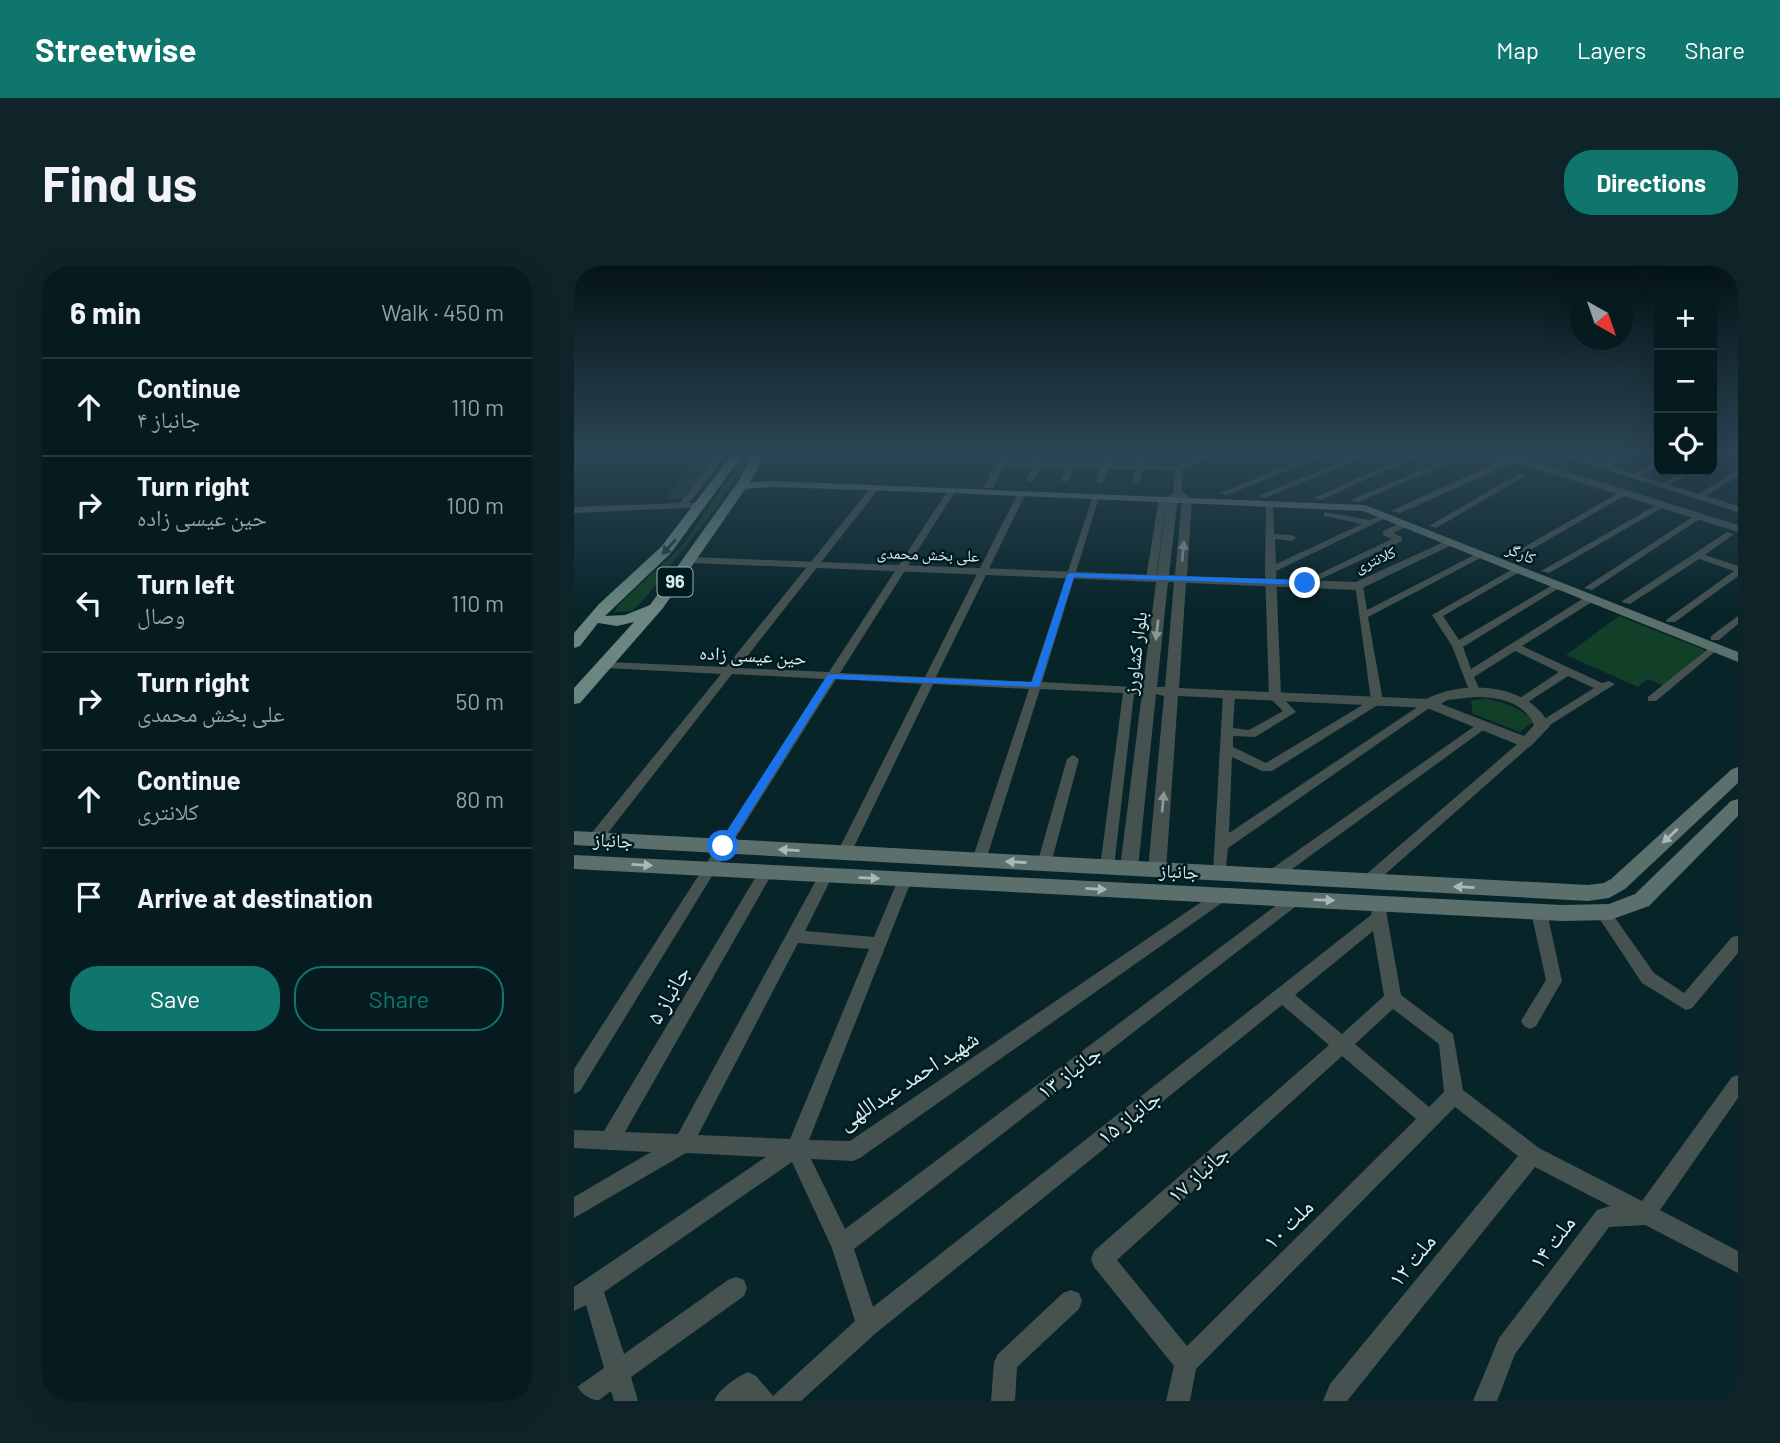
<!DOCTYPE html>
<html lang="en">
<head>
<meta charset="utf-8">
<style>
  body { margin:0; font-family:Barlow,"Noto Naskh Arabic",sans-serif; background:#0e2428; color:#f1f3f6 }
  .controls { position:absolute; right:21px; top:21px; display:grid; overflow:hidden; border-radius:14px; box-shadow:0 7px 28px #0002 }
  .controls button { width:63px; height:63px; display:grid; place-items:center; padding:0; border:0; border-bottom:2px solid #26393d; background:#051b1f; color:#f1f3f6; font:35px sans-serif }
  .compass { position:absolute; left:996px; top:21px; width:63px; height:63px; border-radius:50%; background:#051b1f; box-shadow:0 7px 28px #0002; rotate:140deg }
  .stop { position:absolute; width:21px; height:21px; margin:-16px; border:5px solid #1a73e8; border-radius:50%; background:#fff }
  .stop.end { background:#1a73e8; border-color:#fff; box-shadow:0 2px 7px #0008 }
  .list { margin:0; padding:0; list-style:none }
  h2 { display:flex; justify-content:space-between; align-items:center; height:91px; margin:0; padding:0 28px; font-size:30px }
  h2 small { font-size:23px; font-weight:400; color:#97a1a4 }
  .list li { display:grid; grid-template-columns:46px 1fr auto; gap:21px; align-items:center; box-sizing:border-box; height:98px; padding:0 28px; border-top:2px solid #26393d }
  .list b { display:block; font-size:26px; white-space:nowrap }
  .list p { margin:0; font-size:23px; white-space:nowrap; color:#97a1a4 }
  .list em { font-size:23px; font-style:normal; color:#97a1a4 }
  .actions { display:flex; gap:14px; padding:21px 28px }
  .actions a { flex:1; padding:16px 0; border:2px solid #0f766e; border-radius:28px; text-align:center; font-size:24px; color:#0f766e }
  .actions .main { background:#0f766e; color:#fff }
  .icon { flex:none; width:38px; height:38px; fill:none; stroke:currentColor; stroke-width:2; stroke-linecap:round; stroke-linejoin:round }
  .map { position:relative; flex:none; width:1164px; height:1135px; overflow:hidden; border-radius:28px }
  header { display:flex; align-items:center; gap:42px; box-sizing:border-box; height:98px; padding:0 35px; background:#0f766e; color:#fff }
  header strong { font-size:33px }
  nav { display:flex; gap:38px; margin-inline-start:auto; font-size:24px }
  .intro { display:flex; align-items:center; justify-content:space-between; box-sizing:border-box; height:168px; padding:0 42px }
  h1 { margin:0; font-size:49px }
  .button { padding:18px 32px; border-radius:28px; background:#0f766e; color:#fff; font-size:24px; font-weight:700 }
  main { display:flex; gap:42px; padding:0 42px }
  aside { flex:1; background:#051b1f; border-radius:28px; box-shadow:0 7px 28px #0002 }
  .map>svg:first-child { display:block }
  .green { fill:#113f28 }
  .lines { fill:none; stroke-linecap:round; stroke-linejoin:round }
  .minor { fill:#465250; fill-rule:evenodd }
  .tertiary { fill:#465250; fill-rule:evenodd }
  .secondary { fill:#5b6f6c; fill-rule:evenodd }
  .primary { fill:#6b8580; fill-rule:evenodd }
  .oneway { fill:#254042 }
  .oneway2 { fill:#899797 }
  .oneway3 { fill:#a7b9ba }
  .route { fill:#1a73e8 }
  .labels { text-anchor:middle; stroke-width:5; stroke-linejoin:round; paint-order:stroke }
  .far-street-label { font-size:16px; fill:#daebee; stroke:#001b20 }
  .shield { fill:#001b20; stroke:#99adb0; stroke-width:2 }
  .shield-label { font-size:18px; font-weight:bold; fill:#daebee }
  .street-label { font-size:19px; fill:#daebee; stroke:#001b20 }
  .near-street-label { font-size:23px; fill:#daebee; stroke:#001b20 }
</style>
</head>
<body>
<header>
<strong>Streetwise</strong>
<nav><a>Map</a><a>Layers</a><a>Share</a></nav>
</header>
<div class="intro"><h1>Find us</h1><a class="button">Directions</a></div>
<main>
<aside>
<h2>6 min<small>Walk · 450 m</small></h2>
<ul class="list">
<li><svg class="icon" aria-label="ahead" viewBox="0 0 24 24"><path d="M12 20V5M6 11l6-6 6 6"/></svg><div><b>Continue</b><p>جانباز ۴</p></div><em>110 m</em></li>
<li><svg class="icon" aria-label="right" viewBox="0 0 24 24"><path d="M7 20v-9h11M14 6l5 5-5 5"/></svg><div><b>Turn right</b><p>حین عیسی زاده</p></div><em>100 m</em></li>
<li><svg class="icon" aria-label="left" viewBox="0 0 24 24"><path d="M17 20v-9H6M10 6l-5 5 5 5"/></svg><div><b>Turn left</b><p>وصال</p></div><em>110 m</em></li>
<li><svg class="icon" aria-label="right" viewBox="0 0 24 24"><path d="M7 20v-9h11M14 6l5 5-5 5"/></svg><div><b>Turn right</b><p>علی بخش محمدی</p></div><em>50 m</em></li>
<li><svg class="icon" aria-label="ahead" viewBox="0 0 24 24"><path d="M12 20V5M6 11l6-6 6 6"/></svg><div><b>Continue</b><p>کلانتری</p></div><em>80 m</em></li>
<li><svg class="icon" aria-label="arrive" viewBox="0 0 24 24"><path d="M6 21V4h12l-3 4 3 4H6"/></svg><div><b>Arrive at destination</b></div></li>
</ul>
<div class="actions"><a class="main">Save</a><a>Share</a></div>
</aside>
<div class="map">
<svg width="1164" height="1135" viewBox="0 0 1164 1135">
  <rect width="100%" height="100%" fill="#072429"/>
  <g class="green">
    <path d="M 124,187 L 145,187 L 113,233 L 91,233 Z"/>
    <path d="M 172,187 L 178,187 L 144,239 L 72,331 L 58,345 L 41,346 L 43,340 L 108,280 Z"/>
    <path d="M 1045,350 L 1131,384 L 1091,420 L 1074,413 L 1064,421 L 992,389 Z"/>
    <path d="M 912,432 C 929,437 948,441 959,456 L 946,466 L 899,448 L 897,435 Z"/>
  </g>
  <g class="lines">
    <g class="minor">
      <path d="M 146,187 L 154,187 L 115,237 L 132,237 L 132,241 L 0,247 L 0,241 L 106,237 Z"/>
      <path d="M 464,187 L 472,187 L 468,196 L 493,197 L 496,187 L 504,187 L 500,197 L 527,198 L 530,187 L 538,187 L 535,198 L 562,199 L 564,187 L 572,187 L 569,199 L 603,200 L 631,187 L 642,187 L 608,203 L 608,225 L 604,227 L 600,225 L 600,204 L 568,203 L 566,216 L 562,218 L 558,216 L 561,203 L 534,203 L 530,216 L 526,218 L 522,216 L 526,202 L 499,202 L 495,214 L 491,216 L 487,214 L 491,202 L 466,201 L 460,214 L 456,216 L 452,214 L 458,201 L 438,200 L 434,198 L 438,196 L 460,196 Z"/>
      <path d="M 745,187 L 756,187 L 653,229 L 646,227 Z"/>
      <path d="M 789,187 L 800,187 L 691,232 L 684,230 Z"/>
      <path d="M 839,187 L 850,187 L 747,234 L 740,232 Z"/>
      <path d="M 887,187 L 898,187 L 784,236 L 777,234 Z"/>
      <path d="M 1050,187 L 1060,187 L 1031,203 L 1024,201 Z"/>
      <path d="M 1140,187 L 1150,187 L 1138,194 L 1138,189 Z"/>
      <path d="M 1082,195 L 1085,195 L 1085,200 L 1061,213 L 1054,211 Z"/>
      <path d="M 1110,205 L 1119,205 L 1091,222 L 1084,220 Z"/>
      <path d="M 1161,205 L 1164,205 L 1164,210 L 1127,233 L 1120,231 Z"/>
      <path d="M 946,207 L 953,209 L 862,262 L 855,260 Z"/>
      <path d="M 299,219 L 306,221 L 164,402 L 255,406 L 374,224 L 378,222 L 382,224 L 266,407 L 351,411 L 444,227 L 448,225 L 452,227 L 362,411 L 457,416 L 519,230 L 526,228 L 468,416 L 576,422 L 582,425 L 576,428 L 560,428 L 540,601 L 538,605 L 528,605 L 526,601 L 549,427 L 466,423 L 412,594 L 410,598 L 400,598 L 398,594 L 455,423 L 359,418 L 277,587 L 270,592 L 263,587 L 348,418 L 262,413 L 154,584 L 6,825 L 0,828 L 0,803 L 251,413 L 158,408 L 26,577 L 21,578 L 14,573 L 16,569 L 147,408 L 32,402 L 26,399 L 32,396 L 152,401 Z"/>
      <path d="M 1048,225 L 1055,227 L 941,293 L 933,291 Z"/>
      <path d="M 589,230 L 593,232 L 582,312 L 577,315 L 572,312 L 585,232 Z"/>
      <path d="M 692,236 L 699,238 L 700,268 L 718,269 L 722,272 L 718,275 L 701,273 L 702,298 L 788,258 L 750,250 L 750,246 L 796,254 L 812,247 L 816,250 L 702,305 L 707,430 L 722,446 L 681,471 L 659,470 L 659,481 L 692,497 L 797,434 L 781,318 L 789,320 L 793,344 L 906,286 L 914,288 L 794,351 L 809,435 L 807,437 L 698,505 L 688,505 L 658,491 L 655,567 L 851,436 L 855,434 L 861,438 L 654,582 L 651,611 L 641,611 L 639,607 L 649,428 L 655,425 L 661,428 L 659,462 L 675,464 L 709,445 L 695,431 L 691,304 Z"/>
      <path d="M 1086,237 L 1093,239 L 975,307 L 967,305 Z"/>
      <path d="M 1123,248 L 1130,250 L 1018,324 L 1010,322 Z"/>
      <path d="M 831,255 L 835,258 L 834,260 L 819,267 L 828,271 L 828,275 L 734,319 L 726,317 L 818,273 L 809,269 L 809,265 Z"/>
      <path d="M 1153,266 L 1160,268 L 1131,289 L 1164,300 L 1164,310 L 1101,356 L 1093,356 L 1092,354 L 1160,305 L 1125,293 L 1056,338 L 1047,336 Z"/>
      <path d="M 944,300 L 949,303 L 947,305 L 869,350 L 885,374 L 982,317 L 990,319 L 889,381 L 897,403 L 1013,330 L 1021,330 L 1021,334 L 948,380 L 1028,417 L 1035,415 L 1041,418 L 968,464 L 962,460 L 964,457 L 1020,422 L 994,410 L 951,438 L 943,438 L 943,434 L 985,406 L 941,385 L 900,411 L 907,427 L 901,430 L 897,429 L 878,380 L 858,349 Z"/>
      <path d="M 1164,350 L 1164,358 L 1145,374 L 1137,374 L 1137,370 Z"/>
      <path d="M 1140,378 L 1144,379 L 1144,383 L 1082,435 L 1074,435 L 1074,431 Z"/>
      <path d="M 908,455 L 914,459 L 912,462 L 703,614 L 693,614 L 691,610 L 693,606 Z"/>
      <path d="M 952,473 L 958,477 L 956,480 L 799,619 L 789,619 L 787,615 L 789,611 L 948,474 Z"/>
      <path d="M 499,489 L 505,493 L 477,598 L 475,602 L 465,602 L 463,598 L 493,493 Z"/>
      <path d="M 192,601 L 197,602 L 199,606 L 51,866 L 104,868 L 246,607 L 256,607 L 258,611 L 231,665 L 300,671 L 326,609 L 336,609 L 338,613 L 235,874 L 276,875 L 642,626 L 652,626 L 655,630 L 652,634 L 286,892 L 279,895 L 237,893 L 271,963 L 716,629 L 726,629 L 729,633 L 726,637 L 280,983 L 299,1041 L 797,649 L 800,633 L 810,633 L 827,729 L 879,768 L 889,824 L 965,882 L 1068,935 L 1158,811 L 1164,809 L 1164,832 L 1086,944 L 1164,985 L 1164,1007 L 1071,959 L 1035,961 L 941,1088 L 923,1135 L 899,1135 L 925,1072 L 1023,944 L 1036,940 L 961,901 L 773,1135 L 749,1135 L 756,1118 L 944,890 L 881,841 L 622,1103 L 616,1135 L 592,1135 L 600,1100 L 520,1001 L 517,993 L 520,985 L 755,779 L 708,739 L 302,1067 L 227,1135 L 140,1135 C 146,1122 161,1112 174,1106 L 182,1110 L 199,1130 L 281,1055 L 258,982 L 218,896 L 30,1026 L 50,1088 L 154,1014 L 162,1011 L 170,1014 L 173,1022 L 170,1030 L 57,1111 L 64,1135 L 40,1135 L 37,1125 L 24,1135 L 0,1135 L 0,1123 L 30,1102 L 12,1039 L 0,1045 L 0,1021 L 192,891 L 112,887 L 0,952 L 0,931 L 77,886 L 0,882 L 0,864 L 30,865 L 187,602 ZM 799,665 L 810,730 L 768,768 L 721,729 ZM 224,677 L 295,683 L 216,873 L 124,869 ZM 819,743 L 865,778 L 870,826 L 855,841 L 781,778 ZM 768,790 L 842,853 L 613,1080 L 543,994 Z"/>
      <path d="M 965,640 L 970,642 L 973,646 L 988,715 L 962,760 L 956,763 L 950,760 L 947,755 L 972,714 L 957,646 L 960,642 Z"/>
      <path d="M 1029,640 L 1034,642 L 1080,707 L 1110,727 L 1158,671 L 1164,670 L 1164,687 L 1118,742 L 1112,744 L 1068,717 L 1021,646 L 1024,642 Z"/>
      <path d="M 497,1024 L 505,1027 L 508,1035 L 505,1043 L 443,1101 L 441,1135 L 417,1135 L 420,1096 L 424,1088 L 489,1027 Z"/>
    </g>
    <g class="tertiary">
      <path d="M 427,187 L 436,187 L 419,222 L 411,222 L 410,220 Z"/>
      <path d="M 916,187 L 944,190 L 1164,259 L 1164,266 L 940,196 L 826,247 L 817,245 L 930,193 Z"/>
      <path d="M 979,187 L 994,187 L 1164,240 L 1164,246 Z"/>
      <path d="M 604,222 L 618,233 L 613,310 L 782,316 L 874,274 L 884,276 L 784,324 L 612,317 L 605,422 L 852,433 C 890,413 956,417 976,460 L 957,480 L 952,482 L 853,442 L 604,430 L 592,604 L 589,609 L 577,609 L 574,604 L 590,430 L 582,428 L 564,602 L 561,607 L 549,607 L 546,602 L 582,316 L 118,297 L 112,294 L 118,291 L 583,309 L 593,232 ZM 604,231 L 608,234 L 601,309 L 595,309 ZM 594,316 L 600,316 L 591,421 L 583,421 ZM 901,431 C 925,431 950,436 960,459 L 950,470 L 867,438 L 873,434 Z"/>
    </g>
    <g class="secondary">
      <path d="M 198,215 L 791,239 L 1164,386 L 1164,396 L 789,245 L 378,227 L 198,221 L 167,223 L 162,220 L 167,217 Z"/>
      <path d="M 1164,501 L 1164,517 L 1051,623 L 1035,632 L 1014,635 L 0,579 L 0,565 L 1014,619 L 1030,617 L 1037,613 L 1158,503 Z"/>
      <path d="M 1164,533 L 1164,550 L 1075,640 L 1036,654 L 988,655 L 0,603 L 0,589 L 988,639 L 1035,638 L 1061,628 L 1157,535 Z"/>
    </g>
    <path class="primary" d="M 159,187 L 170,187 L 97,287 L 31,350 L 51,349 L 76,339 L 166,213 L 179,187 L 190,187 L 178,213 L 89,342 L 6,437 L 0,438 L 0,422 L 60,356 L 43,360 L 24,357 L 6,380 L 0,382 L 0,367 L 25,338 L 87,281 Z"/>
  </g>
  <defs><path id="oneway-solid" d="M-6-.8H1V-3.2L6.5 0L1 3.2V.8H-6Z" transform="scale(1.75)"/></defs>
  <use class="oneway" href="#oneway-solid" transform="translate(95 281) rotate(132)"/>
  <g class="oneway2">
    <use href="#oneway-solid" transform="translate(609 285) rotate(-85)"/>
    <use href="#oneway-solid" transform="translate(583 364) rotate(97)"/>
    <use href="#oneway-solid" transform="translate(589 536) rotate(-85)"/>
  </g>
  <g class="oneway3">
    <use href="#oneway-solid" transform="translate(1096 570) rotate(137)"/>
    <use href="#oneway-solid" transform="translate(215 584) rotate(-177)"/>
    <use href="#oneway-solid" transform="translate(442 596) rotate(-177)"/>
    <use href="#oneway-solid" transform="translate(68 599) rotate(3)"/>
    <use href="#oneway-solid" transform="translate(295 612) rotate(2)"/>
    <use href="#oneway-solid" transform="translate(890 621) rotate(-177)"/>
    <use href="#oneway-solid" transform="translate(522 623) rotate(3)"/>
    <use href="#oneway-solid" transform="translate(750 634) rotate(2)"/>
  </g>
  <linearGradient id="sky" x2="0" y2="1"><stop stop-color="#041417"/><stop offset="0.54" stop-color="#2b4554"/><stop offset="1" stop-color="#2b4554" stop-opacity="0"/></linearGradient>
  <rect width="1164" height="346" fill="url(#sky)"/>
  <path class="route" d="M 497,307 L 731,314 L 735,317 L 731,319 L 500,311 L 465,421 L 260,413 L 153,583 L 145,583 L 145,577 L 254,408 L 458,416 L 493,309 Z"/>
  <g class="labels">
    <g class="far-street-label">
      <text transform="translate(947 287) rotate(22)" y="6">کارگر</text>
      <text transform="translate(354 288) rotate(2)" y="6">علی بخش محمدی</text>
      <text transform="translate(801 293) rotate(-23)" y="6">کلانتری</text>
    </g>
    <rect class="shield" x="83.5" y="301.5" width="35" height="29" rx="5"/>
    <g class="shield-label">
      <text x="101" y="322">96</text>
    </g>
    <g class="street-label">
      <text transform="translate(561 387) rotate(-83)" y="7">بلوار کشاورز</text>
      <text transform="translate(179 389) rotate(3)" y="7">حین عیسی زاده</text>
      <text transform="translate(39 574) rotate(3)" y="7">جانباز</text>
      <text transform="translate(605 605) rotate(3)" y="7">جانباز</text>
    </g>
    <g class="near-street-label">
      <text transform="translate(94 729) rotate(-60)" y="8">جانباز ۵</text>
      <text transform="translate(495 806) rotate(-37)" y="8">جانباز ۱۳</text>
      <text transform="translate(334 814) rotate(-33)" y="8">شهید احمد عبداللهی</text>
      <text transform="translate(555 851) rotate(-38)" y="8">جانباز ۱۵</text>
      <text transform="translate(624 908) rotate(-42)" y="8">جانباز ۱۷</text>
      <text transform="translate(714 958) rotate(-45)" y="8">ملت ۱۰</text>
      <text transform="translate(978 976) rotate(-53)" y="8">ملت ۱۴</text>
      <text transform="translate(838 994) rotate(-51)" y="8">ملت ۱۲</text>
    </g>
  </g>
</svg>
<div class="controls">
<button>+</button>
<button>−</button>
<button><svg class="icon" aria-label="locate" viewBox="0 0 24 24"><circle cx="12" cy="12" r="6"/><path d="M12 2v4M12 18v4M2 12h4M18 12h4"/></svg></button>
</div>
<svg class="compass" viewBox="-18 -18 36 36"><path d="M0-13l5 13h-10z" fill="#e53935"/><path d="M0 13l5-13h-10z" fill="#97a1a4"/></svg>
<div class="stop" style="left:149px;top:580px"></div>
<div class="stop end" style="left:731px;top:317px"></div>
</div>
</main>
</body>
</html>
